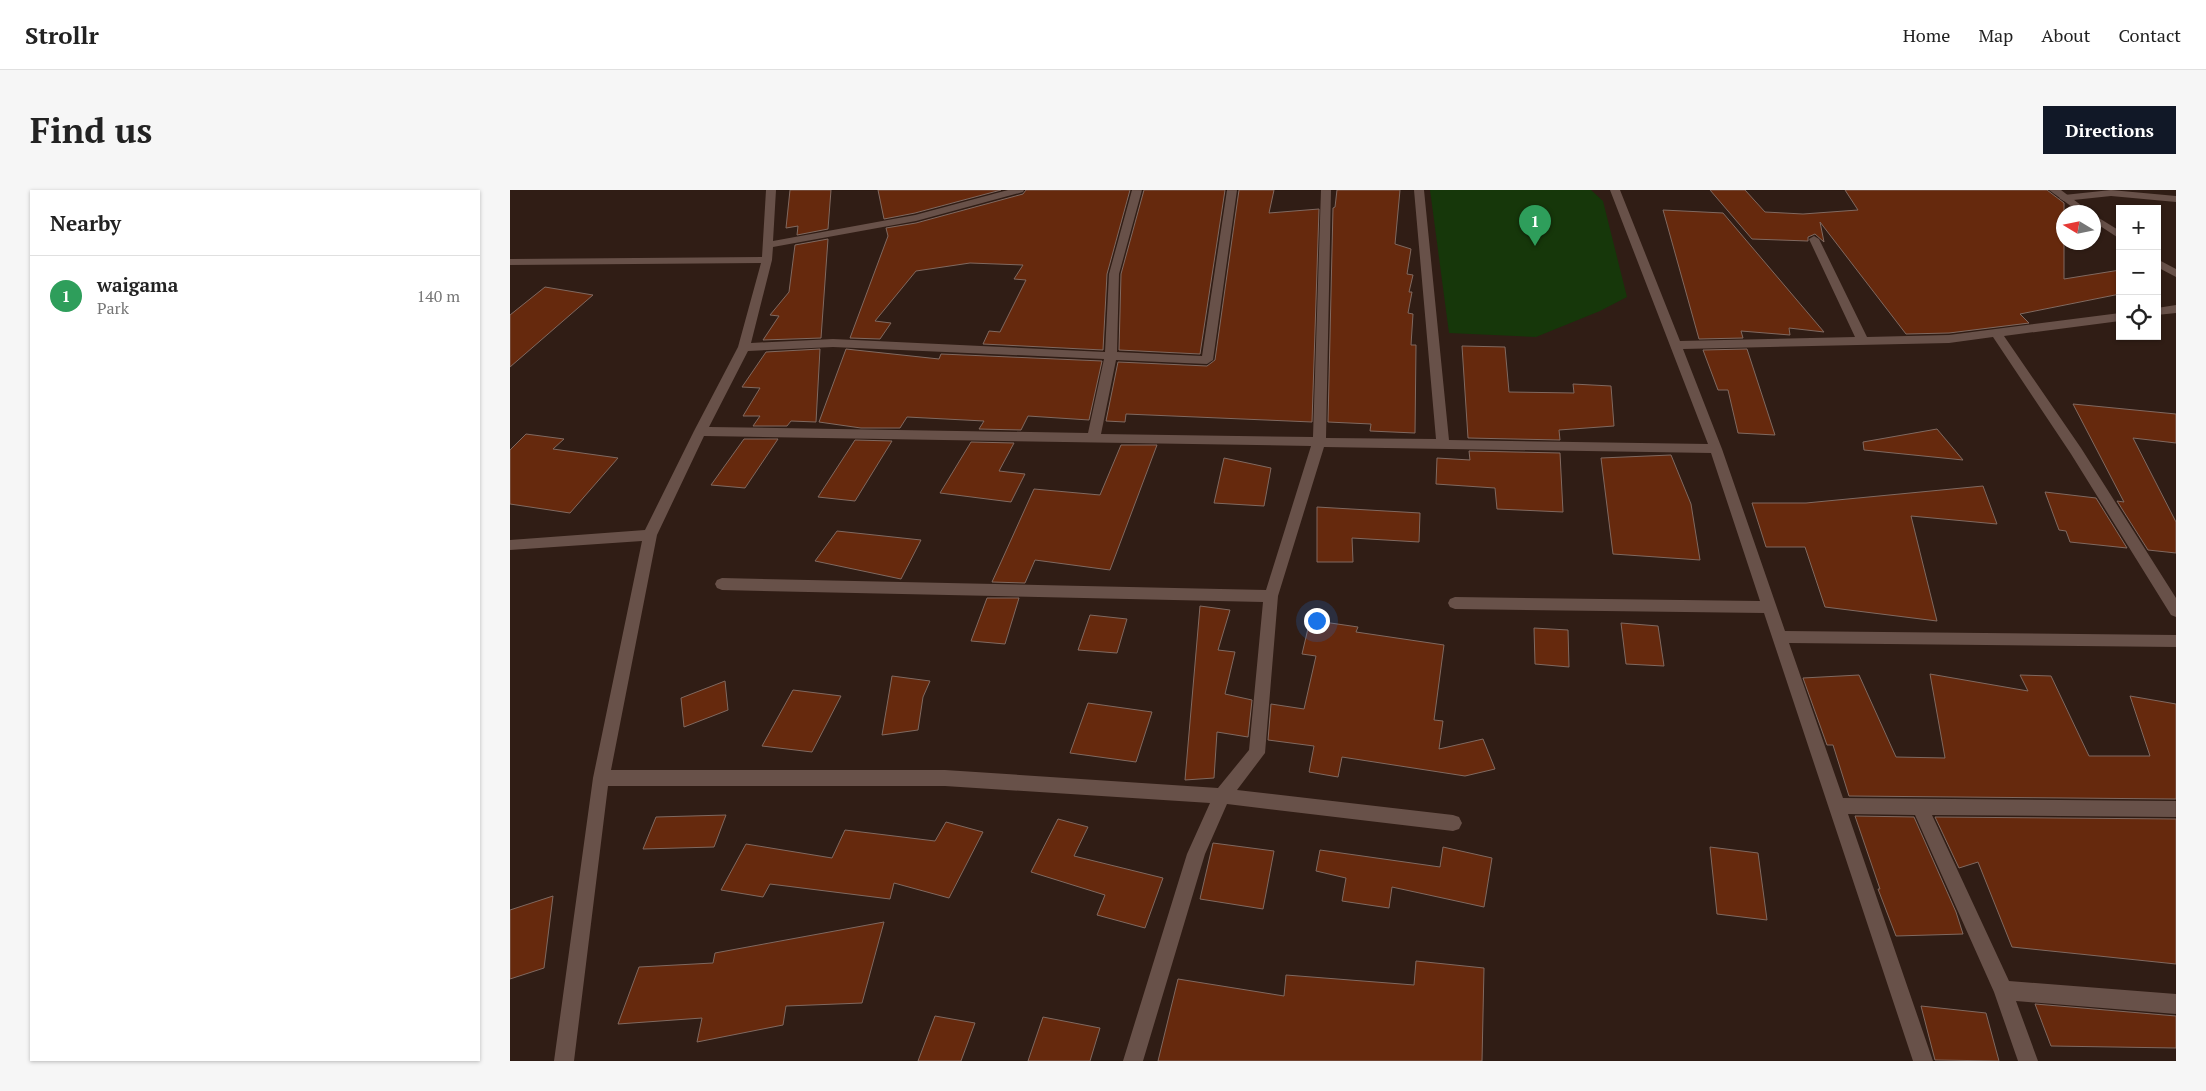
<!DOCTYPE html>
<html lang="en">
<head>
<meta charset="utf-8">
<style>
  body { margin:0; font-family:"PT Serif",serif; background:#f6f6f6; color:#222 }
  .controls { position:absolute; right:15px; top:15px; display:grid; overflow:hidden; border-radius:0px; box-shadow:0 1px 4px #0004 }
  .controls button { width:45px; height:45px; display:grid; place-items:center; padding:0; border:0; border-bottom:1px solid #e0e0e0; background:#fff; color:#222; font:25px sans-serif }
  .compass { position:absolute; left:1546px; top:15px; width:45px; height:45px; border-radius:50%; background:#fff; box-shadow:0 1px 4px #0004; rotate:280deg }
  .you { position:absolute; left:806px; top:430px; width:18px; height:18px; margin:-12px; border:4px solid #fff; border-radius:50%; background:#1a73e8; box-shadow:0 0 0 8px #1a73e833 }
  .badge { display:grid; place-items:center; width:32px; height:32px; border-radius:50%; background:#111827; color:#fff; font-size:16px; font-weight:700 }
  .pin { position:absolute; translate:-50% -41px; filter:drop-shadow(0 1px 2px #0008) }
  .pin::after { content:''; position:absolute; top:26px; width:18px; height:15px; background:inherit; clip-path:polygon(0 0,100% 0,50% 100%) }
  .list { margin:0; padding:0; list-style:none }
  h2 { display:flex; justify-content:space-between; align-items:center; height:65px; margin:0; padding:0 20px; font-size:21px }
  h2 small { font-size:16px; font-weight:400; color:#767676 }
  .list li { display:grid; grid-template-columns:32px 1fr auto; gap:15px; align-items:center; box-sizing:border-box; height:80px; padding:0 20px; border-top:1px solid #e0e0e0 }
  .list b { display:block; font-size:19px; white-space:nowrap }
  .list p { margin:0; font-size:16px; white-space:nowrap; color:#767676 }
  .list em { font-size:16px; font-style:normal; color:#767676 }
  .icon { flex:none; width:28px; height:28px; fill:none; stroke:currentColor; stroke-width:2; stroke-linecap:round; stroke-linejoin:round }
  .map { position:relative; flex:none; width:1666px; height:871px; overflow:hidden; border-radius:0px }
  header { display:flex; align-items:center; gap:30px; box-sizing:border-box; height:70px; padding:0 25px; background:#fff; border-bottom:1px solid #e0e0e0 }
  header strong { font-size:24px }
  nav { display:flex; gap:28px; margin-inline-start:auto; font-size:18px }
  .intro { display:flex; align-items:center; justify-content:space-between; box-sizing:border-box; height:120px; padding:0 30px }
  h1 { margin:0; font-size:35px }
  .button { padding:12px 22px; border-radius:0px; background:#111827; color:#fff; font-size:18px; font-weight:700 }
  main { display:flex; gap:30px; padding:0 30px }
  aside { flex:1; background:#fff; border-radius:0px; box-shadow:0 1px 4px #0004 }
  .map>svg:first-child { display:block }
  .green { fill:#16370a }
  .building { fill:#66290d; stroke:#806960 }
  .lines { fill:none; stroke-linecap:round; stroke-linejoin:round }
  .street { fill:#685149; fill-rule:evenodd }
  .secondary { fill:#685149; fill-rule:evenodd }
</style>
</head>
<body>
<header>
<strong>Strollr</strong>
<nav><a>Home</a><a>Map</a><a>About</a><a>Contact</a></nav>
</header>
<div class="intro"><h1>Find us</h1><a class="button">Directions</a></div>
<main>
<aside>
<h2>Nearby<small></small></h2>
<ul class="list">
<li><span class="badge" style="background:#2e9e5b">1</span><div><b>waigama</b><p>Park</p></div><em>140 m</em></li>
</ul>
</aside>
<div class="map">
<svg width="1666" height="871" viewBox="0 0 1666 871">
  <rect width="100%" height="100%" fill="#301d15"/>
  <path class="green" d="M 920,0 L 1081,0 L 1093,11 L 1117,107 L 1090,121 L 1026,147 L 939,143 Z"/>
  <g class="building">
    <path d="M 280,0 L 321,0 L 318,39 L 287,45 L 288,36 L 276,38 Z"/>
    <path d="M 368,0 L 491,0 L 405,23 L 374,29 Z"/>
    <path d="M 516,0 L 620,0 L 597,84 L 593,160 L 473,154 L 479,141 L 490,142 L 516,90 L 504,89 L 513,75 L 460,73 L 406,81 L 365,131 L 381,133 L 370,149 L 340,148 L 378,46 L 376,38 L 406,33 L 513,4 Z"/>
    <path d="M 634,0 L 715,0 L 690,164 L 609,160 L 611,84 Z"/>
    <path d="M 729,0 L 764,0 L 759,23 L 809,19 L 802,232 L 616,224 L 615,232 L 596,231 L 608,172 L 697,176 L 705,170 Z"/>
    <path d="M 827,0 L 890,0 L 885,54 L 901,59 L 897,84 L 903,85 L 899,102 L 902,102 L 898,123 L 903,124 L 901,155 L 906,155 L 905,243 L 860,241 L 861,234 L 818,232 L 823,18 L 825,17 Z"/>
    <path d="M 1200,0 L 1235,0 L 1255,22 L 1293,24 L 1348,20 L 1335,0 L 1537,0 L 1554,13 L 1554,89 L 1610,80 L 1610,104 L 1510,124 L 1519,133 L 1439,143 L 1396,144 L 1310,32 L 1314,52 L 1305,44 L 1298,47 L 1298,51 L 1242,49 Z"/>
    <path d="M 1153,20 L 1213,23 L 1314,142 L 1279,138 L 1280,145 L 1231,141 L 1233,148 L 1189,149 Z"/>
    <path d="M 318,49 L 311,148 L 253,150 L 269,126 L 260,125 L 279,102 L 285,55 Z"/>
    <path d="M 35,97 L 83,105 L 0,177 L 0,125 Z"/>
    <path d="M 952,156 L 995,157 L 999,202 L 1064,203 L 1063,194 L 1101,196 L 1104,236 L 1049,240 L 1050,250 L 958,248 Z"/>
    <path d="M 310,159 L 306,232 L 281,231 L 277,236 L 243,236 L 250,226 L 233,226 L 250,198 L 232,197 L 256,162 Z"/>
    <path d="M 336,159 L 429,169 L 431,164 L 592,171 L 579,230 L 518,226 L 511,240 L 469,239 L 474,231 L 397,227 L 390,238 L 351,238 L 309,232 Z"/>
    <path d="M 1237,159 L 1265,245 L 1228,243 L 1218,200 L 1208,200 L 1193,160 Z"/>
    <path d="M 1563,214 L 1666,224 L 1666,253 L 1623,248 L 1666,332 L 1666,363 L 1638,360 L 1607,311 L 1614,312 Z"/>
    <path d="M 1427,239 L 1453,270 L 1354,260 L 1353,252 Z"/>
    <path d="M 16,244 L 54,249 L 43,259 L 108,268 L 60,323 L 0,314 L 0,260 Z"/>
    <path d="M 234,249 L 268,249 L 235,298 L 201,295 Z"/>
    <path d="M 345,250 L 382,251 L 345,311 L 308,307 Z"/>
    <path d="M 461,252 L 504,253 L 489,281 L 515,284 L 501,312 L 430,303 Z"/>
    <path d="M 611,255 L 647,255 L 600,380 L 525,370 L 515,393 L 482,392 L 524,299 L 590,305 Z"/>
    <path d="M 959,261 L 1050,263 L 1053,322 L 987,319 L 985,298 L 926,294 L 927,268 L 960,270 Z"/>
    <path d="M 1161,265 L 1181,314 L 1190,370 L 1103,364 L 1091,268 Z"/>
    <path d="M 714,268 L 761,278 L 754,316 L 704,313 Z"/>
    <path d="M 1473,296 L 1487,334 L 1401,326 L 1427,431 L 1315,417 L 1295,357 L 1256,357 L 1242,313 L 1296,313 Z"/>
    <path d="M 1535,302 L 1586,308 L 1617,358 L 1560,352 L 1556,341 L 1549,340 Z"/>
    <path d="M 807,317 L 910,323 L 909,352 L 842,348 L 843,372 L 807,372 Z"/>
    <path d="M 327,341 L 411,350 L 391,389 L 305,371 Z"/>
    <path d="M 477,408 L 509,408 L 495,454 L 461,451 Z"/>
    <path d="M 690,416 L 720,420 L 708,460 L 725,462 L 715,504 L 742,510 L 738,547 L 707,542 L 704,588 L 675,590 Z"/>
    <path d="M 580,425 L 617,429 L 607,463 L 568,460 Z"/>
    <path d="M 800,430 L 848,437 L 846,442 L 934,455 L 924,530 L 933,531 L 929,559 L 973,549 L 985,579 L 955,586 L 832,567 L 828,587 L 799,582 L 804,556 L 758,550 L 761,514 L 794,519 L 806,466 L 792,464 Z"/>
    <path d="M 1111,433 L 1148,436 L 1154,476 L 1116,474 Z"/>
    <path d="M 1024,438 L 1058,440 L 1059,477 L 1025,474 Z"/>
    <path d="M 1420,484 L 1518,501 L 1510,485 L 1541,486 L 1579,566 L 1640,566 L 1620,506 L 1666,514 L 1666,609 L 1339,606 L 1323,555 L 1317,555 L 1293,488 L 1349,485 L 1386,567 L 1435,568 Z"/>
    <path d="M 382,486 L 420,491 L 413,507 L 408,540 L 372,545 Z"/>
    <path d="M 215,491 L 218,520 L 174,537 L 171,508 Z"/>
    <path d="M 283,500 L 331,506 L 302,562 L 252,556 Z"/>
    <path d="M 578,513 L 642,522 L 626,572 L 560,563 Z"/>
    <path d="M 216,625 L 204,657 L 133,659 L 146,627 Z"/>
    <path d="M 1345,626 L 1404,627 L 1446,722 L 1453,744 L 1386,746 L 1368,699 L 1370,699 Z"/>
    <path d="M 1425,627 L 1666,629 L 1666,774 L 1502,757 L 1468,672 L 1449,678 Z"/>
    <path d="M 548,629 L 578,637 L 564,666 L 653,688 L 635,738 L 587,725 L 595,705 L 521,682 Z"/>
    <path d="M 436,632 L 473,642 L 439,708 L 384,693 L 380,709 L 260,694 L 253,707 L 211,700 L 236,654 L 322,668 L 335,640 L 425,651 Z"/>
    <path d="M 703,653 L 764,661 L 753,719 L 690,709 Z"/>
    <path d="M 933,657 L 982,668 L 974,717 L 882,697 L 879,718 L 832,711 L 836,688 L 806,681 L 810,660 L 930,677 Z"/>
    <path d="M 1200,657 L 1248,663 L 1257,730 L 1207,724 Z"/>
    <path d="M 43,706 L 34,778 L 0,789 L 0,720 Z"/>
    <path d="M 374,732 L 352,813 L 276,816 L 273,835 L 187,852 L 192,828 L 108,834 L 129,777 L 203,773 L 205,763 Z"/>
    <path d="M 906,771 L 974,778 L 972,871 L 648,871 L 668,789 L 774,806 L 776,785 L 904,795 Z"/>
    <path d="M 1525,814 L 1666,826 L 1666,858 L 1541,856 Z"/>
    <path d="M 1411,816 L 1476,823 L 1489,871 L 1425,870 Z"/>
    <path d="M 425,826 L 465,833 L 451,871 L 408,871 Z"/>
    <path d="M 533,827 L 590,838 L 580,871 L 518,871 Z"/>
  </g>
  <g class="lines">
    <g class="street">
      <path d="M 256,0 L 266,0 L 263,51 L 405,25 L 498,0 L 514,0 L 513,2 L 406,31 L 263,57 L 262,70 L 241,153 L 323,149 L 595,162 L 599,84 L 622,0 L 632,0 L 609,84 L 607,162 L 692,166 L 717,0 L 727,0 L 703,170 L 697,174 L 606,170 L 591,244 L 803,247 L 811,0 L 821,0 L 816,248 L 926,249 L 904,0 L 914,0 L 939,250 L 1198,254 L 1100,0 L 1110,0 L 1170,151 L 1345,147 L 1299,49 L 1304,46 L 1309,49 L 1357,147 L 1439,145 L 1610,123 L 1610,131 L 1494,146 L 1571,258 L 1666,408 L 1666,427 L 1661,425 L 1561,264 L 1483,147 L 1439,153 L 1173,159 L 1212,259 L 1275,441 L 1666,445 L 1666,457 L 1279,453 L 1333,608 L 1666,611 L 1666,627 L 1422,625 L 1499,791 L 1666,804 L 1666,824 L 1506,811 L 1528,871 L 1508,871 L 1484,802 L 1405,625 L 1338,624 L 1423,871 L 1403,871 L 1254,423 L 945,419 L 940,417 L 938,413 L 940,409 L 945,407 L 1250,411 L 1201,263 L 814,257 L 768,406 L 755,563 L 727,600 L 943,625 L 949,627 L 952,633 L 949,639 L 943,641 L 717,614 L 695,664 L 633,871 L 613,871 L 677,664 L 700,613 L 435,596 L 98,596 L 64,871 L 44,871 L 83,588 L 132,351 L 0,360 L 0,350 L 135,340 L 184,241 L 228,157 L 251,73 L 0,75 L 0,69 L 252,67 ZM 323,157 L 594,169 L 578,243 L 199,237 L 238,161 ZM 194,246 L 801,256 L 756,400 L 212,388 L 207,390 L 205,394 L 207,398 L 212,400 L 753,412 L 739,560 L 708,598 L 435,580 L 101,580 L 147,345 Z"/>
      <path d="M 1601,0 L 1666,6 L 1666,12 L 1601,6 L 1554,11 L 1549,8 L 1554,5 Z"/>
      <path d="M 1666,115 L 1666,123 L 1647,125 L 1647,118 Z"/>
    </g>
    <g class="secondary">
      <path d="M 1539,0 L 1551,0 L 1580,22 L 1569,22 Z"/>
      <path d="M 1584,25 L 1610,41 L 1610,49 L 1584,32 Z"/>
      <path d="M 1647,69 L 1666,79 L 1666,87 L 1647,77 Z"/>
    </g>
  </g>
</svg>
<div class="controls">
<button>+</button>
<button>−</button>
<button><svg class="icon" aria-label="locate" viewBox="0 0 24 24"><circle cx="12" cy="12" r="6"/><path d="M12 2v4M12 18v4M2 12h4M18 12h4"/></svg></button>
</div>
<svg class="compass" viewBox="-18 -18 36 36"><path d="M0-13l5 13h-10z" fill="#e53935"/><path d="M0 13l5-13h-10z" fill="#767676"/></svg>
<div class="you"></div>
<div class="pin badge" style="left:1025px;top:56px;background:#2e9e5b">1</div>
</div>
</main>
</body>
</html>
